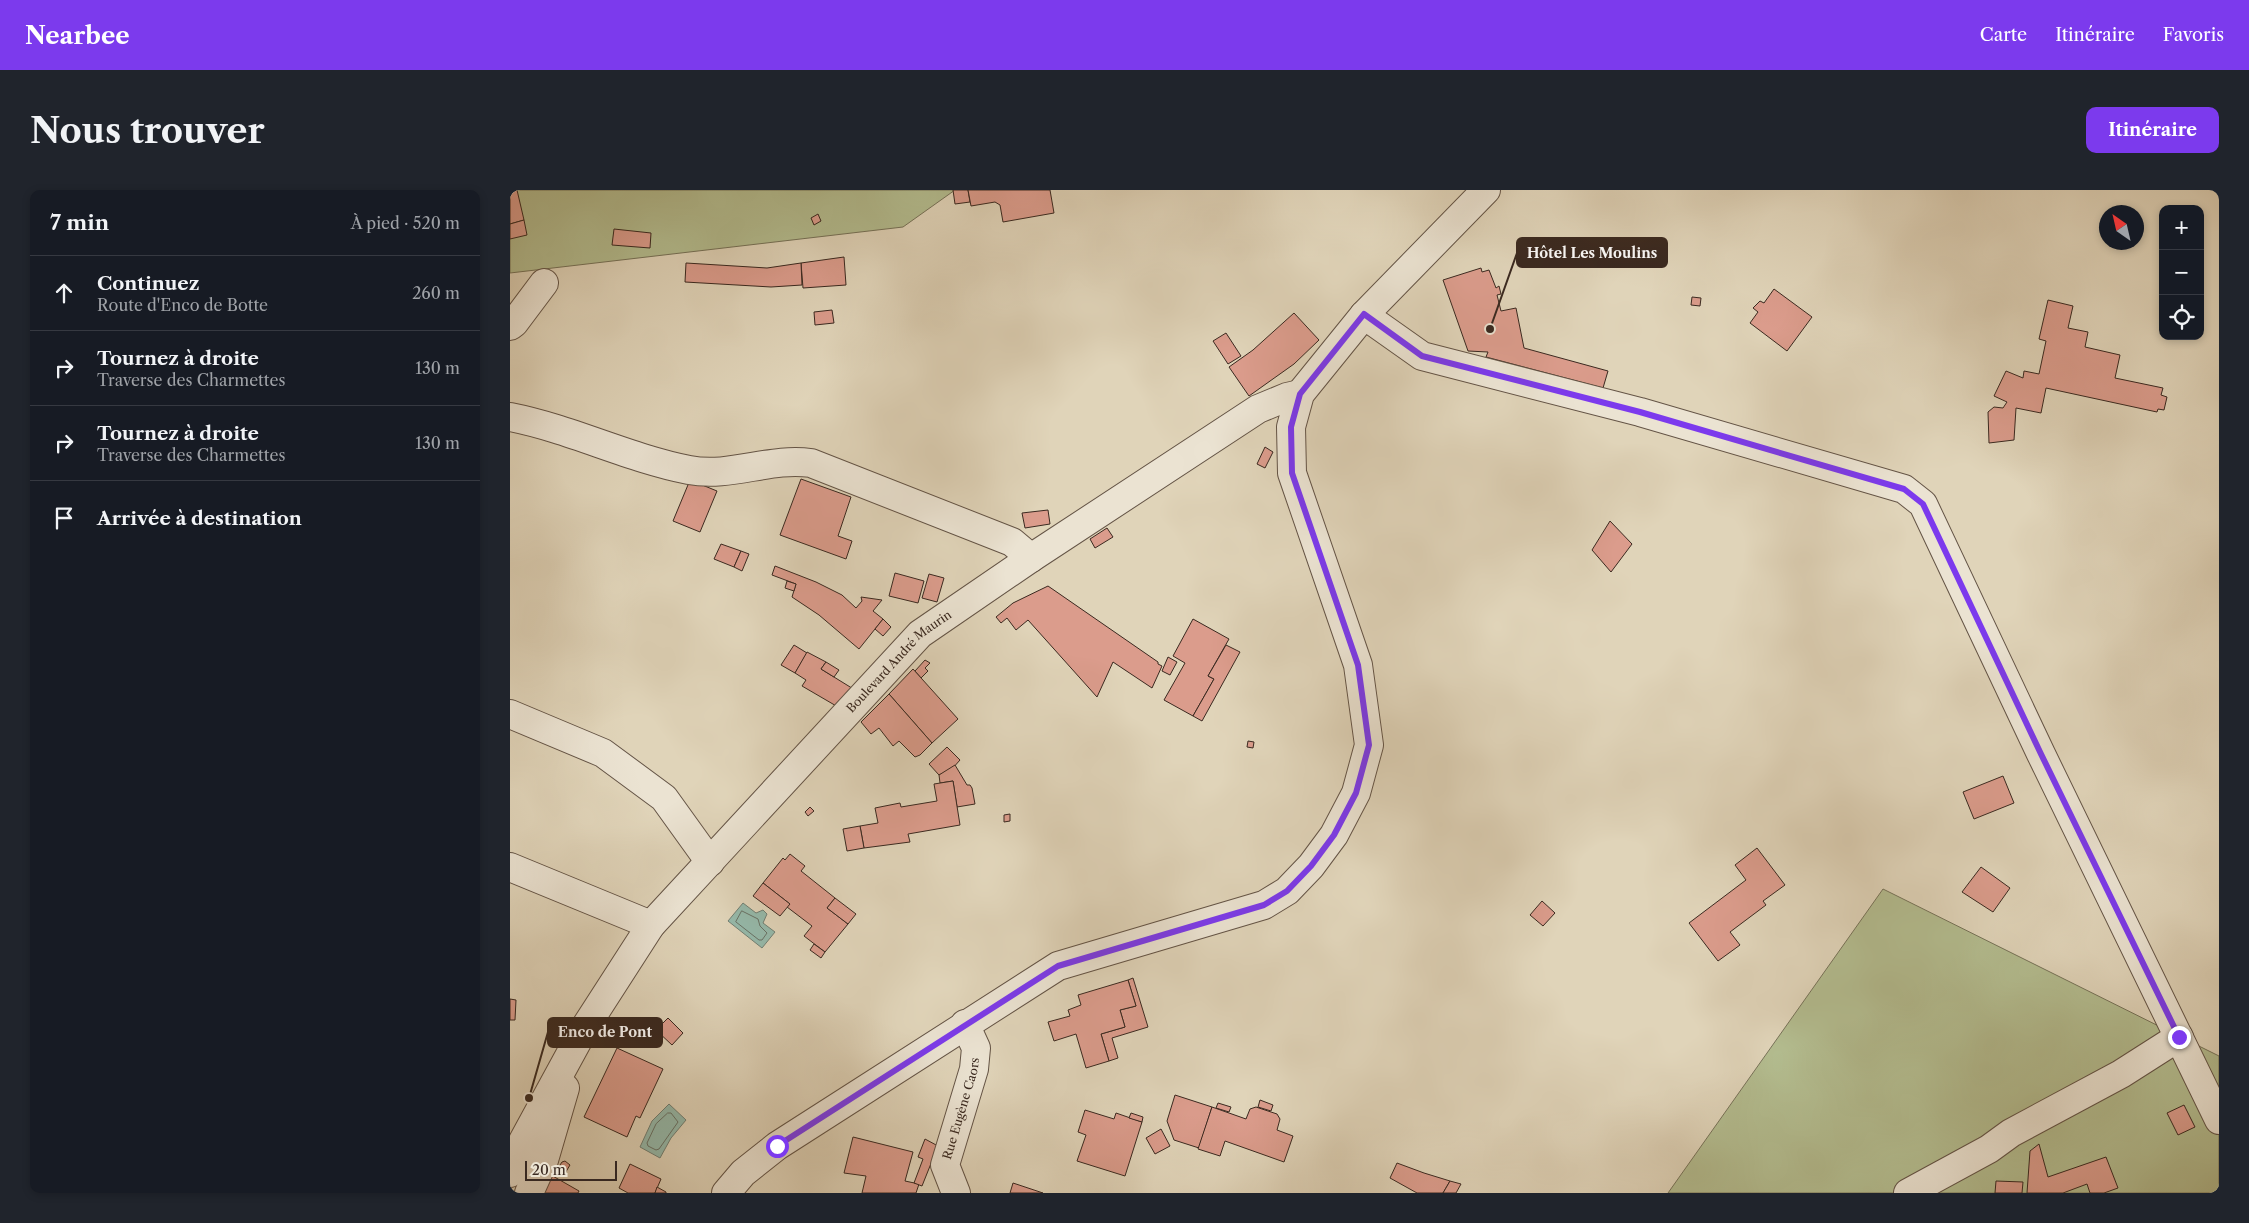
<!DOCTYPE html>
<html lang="fr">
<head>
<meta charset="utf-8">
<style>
  body { margin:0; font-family:"Libre Caslon Text",serif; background:#20242c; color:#f1f3f6 }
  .controls { position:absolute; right:15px; top:15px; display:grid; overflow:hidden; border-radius:10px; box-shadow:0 2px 8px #0003 }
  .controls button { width:45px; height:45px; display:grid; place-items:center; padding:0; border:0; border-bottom:1px solid #363941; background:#171b24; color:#f1f3f6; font:25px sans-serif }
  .compass { position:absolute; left:1589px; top:15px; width:45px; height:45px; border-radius:50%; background:#171b24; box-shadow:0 2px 8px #0003; rotate:326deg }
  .scale { position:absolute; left:15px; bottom:12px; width:92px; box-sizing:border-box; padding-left:5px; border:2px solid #3a2920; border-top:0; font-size:14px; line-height:18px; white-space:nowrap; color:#3a2920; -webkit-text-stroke:4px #ebe3d2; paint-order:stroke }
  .stop { position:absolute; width:15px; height:15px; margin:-11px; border:4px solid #7c3aed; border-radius:50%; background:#fff }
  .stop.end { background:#7c3aed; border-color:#fff; box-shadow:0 1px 5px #0008 }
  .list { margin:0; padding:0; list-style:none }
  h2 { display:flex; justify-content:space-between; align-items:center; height:65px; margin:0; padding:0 20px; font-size:21px }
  h2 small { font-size:16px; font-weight:400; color:#9ea1a6 }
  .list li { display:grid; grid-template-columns:32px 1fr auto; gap:15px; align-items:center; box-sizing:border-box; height:75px; padding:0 20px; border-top:1px solid #363941 }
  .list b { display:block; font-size:19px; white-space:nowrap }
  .list p { margin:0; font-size:16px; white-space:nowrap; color:#9ea1a6 }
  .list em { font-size:16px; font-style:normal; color:#9ea1a6 }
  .icon { flex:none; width:28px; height:28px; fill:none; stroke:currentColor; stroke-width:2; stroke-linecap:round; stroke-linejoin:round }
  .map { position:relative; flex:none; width:1709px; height:1003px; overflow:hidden; border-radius:10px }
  header { display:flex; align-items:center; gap:30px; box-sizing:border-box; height:70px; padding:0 25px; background:#7c3aed; color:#fff }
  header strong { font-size:24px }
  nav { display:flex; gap:28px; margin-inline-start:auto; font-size:18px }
  .intro { display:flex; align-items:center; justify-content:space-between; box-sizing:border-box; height:120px; padding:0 30px }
  h1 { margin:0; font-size:35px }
  .button { padding:12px 22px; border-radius:10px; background:#7c3aed; color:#fff; font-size:18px; font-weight:700 }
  main { display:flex; gap:30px; padding:0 30px }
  aside { flex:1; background:#171b24; border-radius:10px; box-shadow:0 2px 8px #0003 }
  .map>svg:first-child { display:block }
  .green { fill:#b3bc8f; stroke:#767258 }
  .water { fill:#95b9aa; stroke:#717f73 }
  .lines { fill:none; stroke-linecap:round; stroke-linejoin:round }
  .shore { stroke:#687165; stroke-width:1 }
  .building { fill:#db9c8c; stroke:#3a2920 }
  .minor-casing { stroke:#645446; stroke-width:30 }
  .minor { stroke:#ebe3d2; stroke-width:28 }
  .route { stroke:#7c3aed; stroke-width:6 }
  .labels { text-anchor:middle; stroke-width:4; stroke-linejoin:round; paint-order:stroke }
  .street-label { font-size:12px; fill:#3a2920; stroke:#ebe3d2 }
  .leader { fill:none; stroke:#3a2920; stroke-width:2 }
  .callout-dot { fill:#3a2920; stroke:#ebe3d2; stroke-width:2 }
  .callout { fill:#3a2920; stroke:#3a2920; stroke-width:2 }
  .callout-label { font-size:14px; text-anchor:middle; font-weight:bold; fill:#fff }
</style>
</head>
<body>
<header>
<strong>Nearbee</strong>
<nav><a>Carte</a><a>Itinéraire</a><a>Favoris</a></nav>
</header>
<div class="intro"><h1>Nous trouver</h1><a class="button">Itinéraire</a></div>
<main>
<aside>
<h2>7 min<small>À pied · 520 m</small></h2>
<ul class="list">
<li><svg class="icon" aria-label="ahead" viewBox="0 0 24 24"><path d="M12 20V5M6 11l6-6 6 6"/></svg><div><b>Continuez</b><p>Route d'Enco de Botte</p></div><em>260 m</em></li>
<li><svg class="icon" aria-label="right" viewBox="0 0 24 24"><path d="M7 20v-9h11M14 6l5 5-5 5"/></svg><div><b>Tournez à droite</b><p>Traverse des Charmettes</p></div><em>130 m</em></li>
<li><svg class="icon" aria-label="right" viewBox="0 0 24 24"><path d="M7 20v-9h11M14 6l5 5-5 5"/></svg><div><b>Tournez à droite</b><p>Traverse des Charmettes</p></div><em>130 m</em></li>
<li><svg class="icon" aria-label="arrive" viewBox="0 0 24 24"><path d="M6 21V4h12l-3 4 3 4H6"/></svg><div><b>Arrivée à destination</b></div></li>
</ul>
</aside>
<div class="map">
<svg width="1709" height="1003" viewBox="0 0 1709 1003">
  <rect width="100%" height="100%" fill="#e0d4b9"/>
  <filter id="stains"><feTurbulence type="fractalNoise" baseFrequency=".004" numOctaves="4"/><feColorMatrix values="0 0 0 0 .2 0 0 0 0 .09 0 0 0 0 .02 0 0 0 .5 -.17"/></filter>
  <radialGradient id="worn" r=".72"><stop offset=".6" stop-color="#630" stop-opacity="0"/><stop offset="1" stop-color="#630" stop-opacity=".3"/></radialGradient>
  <g class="green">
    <path d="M 0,0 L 445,0 L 393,37 L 0,83 Z"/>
    <path d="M 1373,699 L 1709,866 L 1709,1003 L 1158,1003 Z"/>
  </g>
  <g class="water">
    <path d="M 233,713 L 246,723 L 253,720 L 257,724 L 253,733 L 265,742 L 252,758 L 218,731 Z"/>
    <path d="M 159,914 L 176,930 L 161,948 L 150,968 L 130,957 L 142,931 Z"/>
  </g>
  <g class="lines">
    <g class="shore">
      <path d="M 232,721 L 248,729 L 250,736 L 257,743 L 252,750 L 249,750 L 226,732 Z"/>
      <path d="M 158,923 L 161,923 L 168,932 L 149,959 L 146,960 L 138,956 L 137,953 L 146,934 Z"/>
    </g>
  </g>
  <g class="building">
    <path d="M 0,0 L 7,0 L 14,30 L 0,34 Z"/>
    <path d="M 443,0 L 458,0 L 460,12 L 445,14 Z"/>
    <path d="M 458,0 L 540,0 L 544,23 L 493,32 L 490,15 L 485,12 L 461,16 Z"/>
    <path d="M 308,24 L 311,31 L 304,35 L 301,28 Z"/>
    <path d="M 14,30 L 17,45 L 0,49 L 0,34 Z"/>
    <path d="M 104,39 L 141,43 L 140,58 L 102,55 Z"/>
    <path d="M 334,67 L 336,95 L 293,98 L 291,73 Z"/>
    <path d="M 176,73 L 257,78 L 291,73 L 292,95 L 261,97 L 175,92 Z"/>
    <path d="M 971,78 L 972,82 L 979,80 L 986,98 L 989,96 L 991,104 L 987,105 L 991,121 L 1006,118 L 1014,158 L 1098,181 L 1093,198 L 976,167 L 978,162 L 958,161 L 933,90 Z"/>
    <path d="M 1264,99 L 1302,127 L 1277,161 L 1240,133 L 1248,122 L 1243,118 L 1250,111 L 1254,113 Z"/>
    <path d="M 1182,107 L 1191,108 L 1190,116 L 1181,115 Z"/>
    <path d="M 1538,110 L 1563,116 L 1558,138 L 1578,142 L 1575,157 L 1610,165 L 1605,188 L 1653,198 L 1651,205 L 1657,207 L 1654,220 L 1648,219 L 1647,222 L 1536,198 L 1531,223 L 1506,218 L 1504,250 L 1479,253 L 1478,222 L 1484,217 L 1493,218 L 1497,212 L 1484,206 L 1496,181 L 1513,188 L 1514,181 L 1529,184 L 1536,151 L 1529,149 Z"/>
    <path d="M 322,120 L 324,133 L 305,135 L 304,122 Z"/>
    <path d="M 784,123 L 809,150 L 784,174 L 739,206 L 719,177 L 743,160 Z"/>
    <path d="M 716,143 L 731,166 L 718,174 L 703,151 Z"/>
    <path d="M 755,257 L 763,262 L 755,278 L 747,274 Z"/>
    <path d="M 291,289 L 341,307 L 328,346 L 342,351 L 336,369 L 270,345 Z"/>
    <path d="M 180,290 L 207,301 L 190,342 L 163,331 Z"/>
    <path d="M 538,320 L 540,334 L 515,338 L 512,323 Z"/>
    <path d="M 1100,331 L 1122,354 L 1101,382 L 1082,360 Z"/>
    <path d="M 597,338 L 603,347 L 585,358 L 580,349 Z"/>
    <path d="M 211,354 L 231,361 L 224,377 L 204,369 Z"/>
    <path d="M 231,361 L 239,364 L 232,381 L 224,377 Z"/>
    <path d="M 265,376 L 306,392 L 332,405 L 346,418 L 352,411 L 351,407 L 372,410 L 363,421 L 373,429 L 349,459 L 309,425 L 282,407 L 286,394 L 262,385 Z"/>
    <path d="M 385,383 L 414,391 L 408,413 L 379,406 Z"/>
    <path d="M 419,384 L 434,388 L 427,412 L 412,408 Z"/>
    <path d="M 277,391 L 286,394 L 284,401 L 275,398 Z"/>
    <path d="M 538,396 L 648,472 L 648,474 L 652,476 L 642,498 L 603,472 L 587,507 L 518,430 L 506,440 L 497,428 L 491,433 L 486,427 L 503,413 Z"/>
    <path d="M 373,429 L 381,437 L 373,446 L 365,439 Z"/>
    <path d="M 683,429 L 719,449 L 698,486 L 704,489 L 683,526 L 654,510 L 675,473 L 663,466 Z"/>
    <path d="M 284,455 L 297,463 L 285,483 L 271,475 Z"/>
    <path d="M 716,455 L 730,462 L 692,531 L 683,526 L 704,489 L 698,486 Z"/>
    <path d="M 297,462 L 316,472 L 311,479 L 345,500 L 328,517 L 292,496 L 296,490 L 285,483 Z"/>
    <path d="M 658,467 L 667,472 L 660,485 L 652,481 Z"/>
    <path d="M 415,470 L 420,473 L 415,478 L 418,481 L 411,488 L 405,481 Z"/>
    <path d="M 316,472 L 329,480 L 324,487 L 311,479 Z"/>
    <path d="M 403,479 L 448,529 L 422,553 L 379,504 Z"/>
    <path d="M 379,504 L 422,553 L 410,565 L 405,567 L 389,551 L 383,556 L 369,538 L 361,544 L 351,532 Z"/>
    <path d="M 738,551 L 744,552 L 743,558 L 737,557 Z"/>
    <path d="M 437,557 L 450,570 L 442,579 L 429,585 L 419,574 Z"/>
    <path d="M 445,575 L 457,595 L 460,595 L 462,598 L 465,614 L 447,617 L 443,591 L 430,593 L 429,585 Z"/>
    <path d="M 1493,586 L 1504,613 L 1464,629 L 1453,602 Z"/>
    <path d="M 443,591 L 450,635 L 398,644 L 400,652 L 354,658 L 350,636 L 368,633 L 365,618 L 390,613 L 391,617 L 427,611 L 424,594 Z"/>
    <path d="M 300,617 L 304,621 L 298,626 L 295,622 Z"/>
    <path d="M 500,624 L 500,631 L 494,632 L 494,625 Z"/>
    <path d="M 350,636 L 354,658 L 337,661 L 333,639 Z"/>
    <path d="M 1247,658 L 1275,695 L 1253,711 L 1256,715 L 1220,742 L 1230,755 L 1208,771 L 1179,733 L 1236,690 L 1225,675 Z"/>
    <path d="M 280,664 L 295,676 L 291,681 L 325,708 L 317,718 L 338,734 L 315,762 L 294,746 L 302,736 L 277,717 L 280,714 L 253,693 L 273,668 L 275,670 Z"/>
    <path d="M 1471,677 L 1500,698 L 1483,722 L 1452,702 Z"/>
    <path d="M 253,693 L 280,714 L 270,726 L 243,706 Z"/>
    <path d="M 325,708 L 346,724 L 338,734 L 317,718 Z"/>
    <path d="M 1032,711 L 1045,723 L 1033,736 L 1020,725 Z"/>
    <path d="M 304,754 L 315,762 L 311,768 L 300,760 Z"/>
    <path d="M 623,788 L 638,837 L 602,848 L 608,868 L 599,871 L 591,844 L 615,837 L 610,820 L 626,816 L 618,790 Z"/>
    <path d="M 618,790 L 626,816 L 610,820 L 615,837 L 591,844 L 599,871 L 576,878 L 566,844 L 544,851 L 538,832 L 560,826 L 558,820 L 571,815 L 568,805 Z"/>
    <path d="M 0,809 L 6,810 L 5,830 L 0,830 Z"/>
    <path d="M 158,828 L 173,843 L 162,855 L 146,840 Z"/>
    <path d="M 107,858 L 153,879 L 130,928 L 126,926 L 117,947 L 74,927 Z"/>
    <path d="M 665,905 L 702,917 L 689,958 L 664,950 L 657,931 Z"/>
    <path d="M 750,910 L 763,915 L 761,921 L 748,917 Z"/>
    <path d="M 708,913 L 721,917 L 719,922 L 706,918 Z"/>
    <path d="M 1674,915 L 1685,937 L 1668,945 L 1657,923 Z"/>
    <path d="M 702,917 L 736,929 L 740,919 L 746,917 L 767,924 L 770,929 L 767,940 L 783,946 L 774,972 L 715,951 L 710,966 L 688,959 Z"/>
    <path d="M 575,920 L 604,929 L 606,923 L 632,932 L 615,986 L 567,971 L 576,945 L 568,942 Z"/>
    <path d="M 621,923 L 633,927 L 632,932 L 619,928 Z"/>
    <path d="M 651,939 L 660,956 L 645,964 L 636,948 Z"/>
    <path d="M 343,947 L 403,962 L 395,991 L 409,994 L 406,1003 L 352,1003 L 356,986 L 334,983 Z"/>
    <path d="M 415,949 L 428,956 L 412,996 L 404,993 L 413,969 L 408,967 Z"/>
    <path d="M 1529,954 L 1538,987 L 1596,967 L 1608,998 L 1594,1003 L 1580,1003 L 1577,994 L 1553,1003 L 1517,1003 L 1520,961 Z"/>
    <path d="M 55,971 L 60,975 L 54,985 L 46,981 L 52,972 Z"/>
    <path d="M 887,973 L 914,983 L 940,991 L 933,1003 L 907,1003 L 880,988 Z"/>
    <path d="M 120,974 L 151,989 L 145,1003 L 118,1003 L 109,998 Z"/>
    <path d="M 41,985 L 69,1001 L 68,1003 L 32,1003 Z"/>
    <path d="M 940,991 L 951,994 L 946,1003 L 933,1003 Z"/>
    <path d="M 1486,991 L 1513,992 L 1512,1003 L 1485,1003 Z"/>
    <path d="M 503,993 L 533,1003 L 500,1003 Z"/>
    <path d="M 147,997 L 156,1002 L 156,1003 L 145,1003 Z"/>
  </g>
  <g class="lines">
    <g class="minor-casing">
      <g id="minor">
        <path d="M 854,125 L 912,166 L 1130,222 L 1394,299 L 1413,314 L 1531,564 L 1709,930"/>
        <path d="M 0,136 L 4,133 L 34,93"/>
        <path d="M 0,227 C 61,239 118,268 179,280 C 221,288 260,267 301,273 L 502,352 L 521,368"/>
        <path d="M 0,524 L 93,563 L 154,608 L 200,672"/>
        <path d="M 0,677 L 141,735"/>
        <path id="s1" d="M 0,983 L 13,951 L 74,839 L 141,735 L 410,444 L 521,368 L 748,219 L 777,207 L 790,204"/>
        <path d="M 19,1003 L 34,970 L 55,898"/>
        <path d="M 216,1003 L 233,983 L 267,956 L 548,776 L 754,715 L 777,701 L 801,676 L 824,645 L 846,603 L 859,555 L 848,475 L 782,283 L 781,237 L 790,204 L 854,125 L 976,0"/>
        <path id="s2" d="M 446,1003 L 435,975 L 464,879 L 466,858 L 455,834"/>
        <path d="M 1398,1003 L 1479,959 L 1501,943 L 1611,884 L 1669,847"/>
      </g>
    </g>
    <use href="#minor" class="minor"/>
  </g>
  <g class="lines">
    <path class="route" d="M 267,956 L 548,776 L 754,715 L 777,701 L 801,676 L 824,645 L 846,603 L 859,555 L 848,475 L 782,283 L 781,237 L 790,204 L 854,124 L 912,166 L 1130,222 L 1394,299 L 1413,314 L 1531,564 L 1669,847"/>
  </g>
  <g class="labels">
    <g class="street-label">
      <text dy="4" stroke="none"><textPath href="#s1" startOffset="648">Boulevard André Maurin</textPath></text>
      <text dy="4" stroke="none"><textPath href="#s2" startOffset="89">Rue Eugène Caors</textPath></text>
    </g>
  </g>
  <path class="leader" d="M980 139L1007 63M19 908L38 842"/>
  <g class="callout-dot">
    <circle cx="980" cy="139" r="5"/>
    <circle cx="19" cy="908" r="5"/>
  </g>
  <g class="callout">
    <rect x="1007" y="48" width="150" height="29" rx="5"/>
    <rect x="38" y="828" width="114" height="29" rx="5"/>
  </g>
  <g class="callout-label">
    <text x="1082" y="68">Hôtel Les Moulins</text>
    <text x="95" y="847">Enco de Pont</text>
  </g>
  <rect width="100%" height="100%" filter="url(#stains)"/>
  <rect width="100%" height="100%" fill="url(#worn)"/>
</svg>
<div class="controls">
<button>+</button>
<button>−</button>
<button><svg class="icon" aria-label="locate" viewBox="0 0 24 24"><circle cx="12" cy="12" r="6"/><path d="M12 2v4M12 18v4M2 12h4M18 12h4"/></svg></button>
</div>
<svg class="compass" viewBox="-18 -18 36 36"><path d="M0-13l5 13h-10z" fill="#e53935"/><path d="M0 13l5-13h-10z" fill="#9ea1a6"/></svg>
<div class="scale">20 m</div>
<div class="stop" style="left:267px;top:956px"></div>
<div class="stop end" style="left:1669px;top:847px"></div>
</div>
</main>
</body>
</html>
